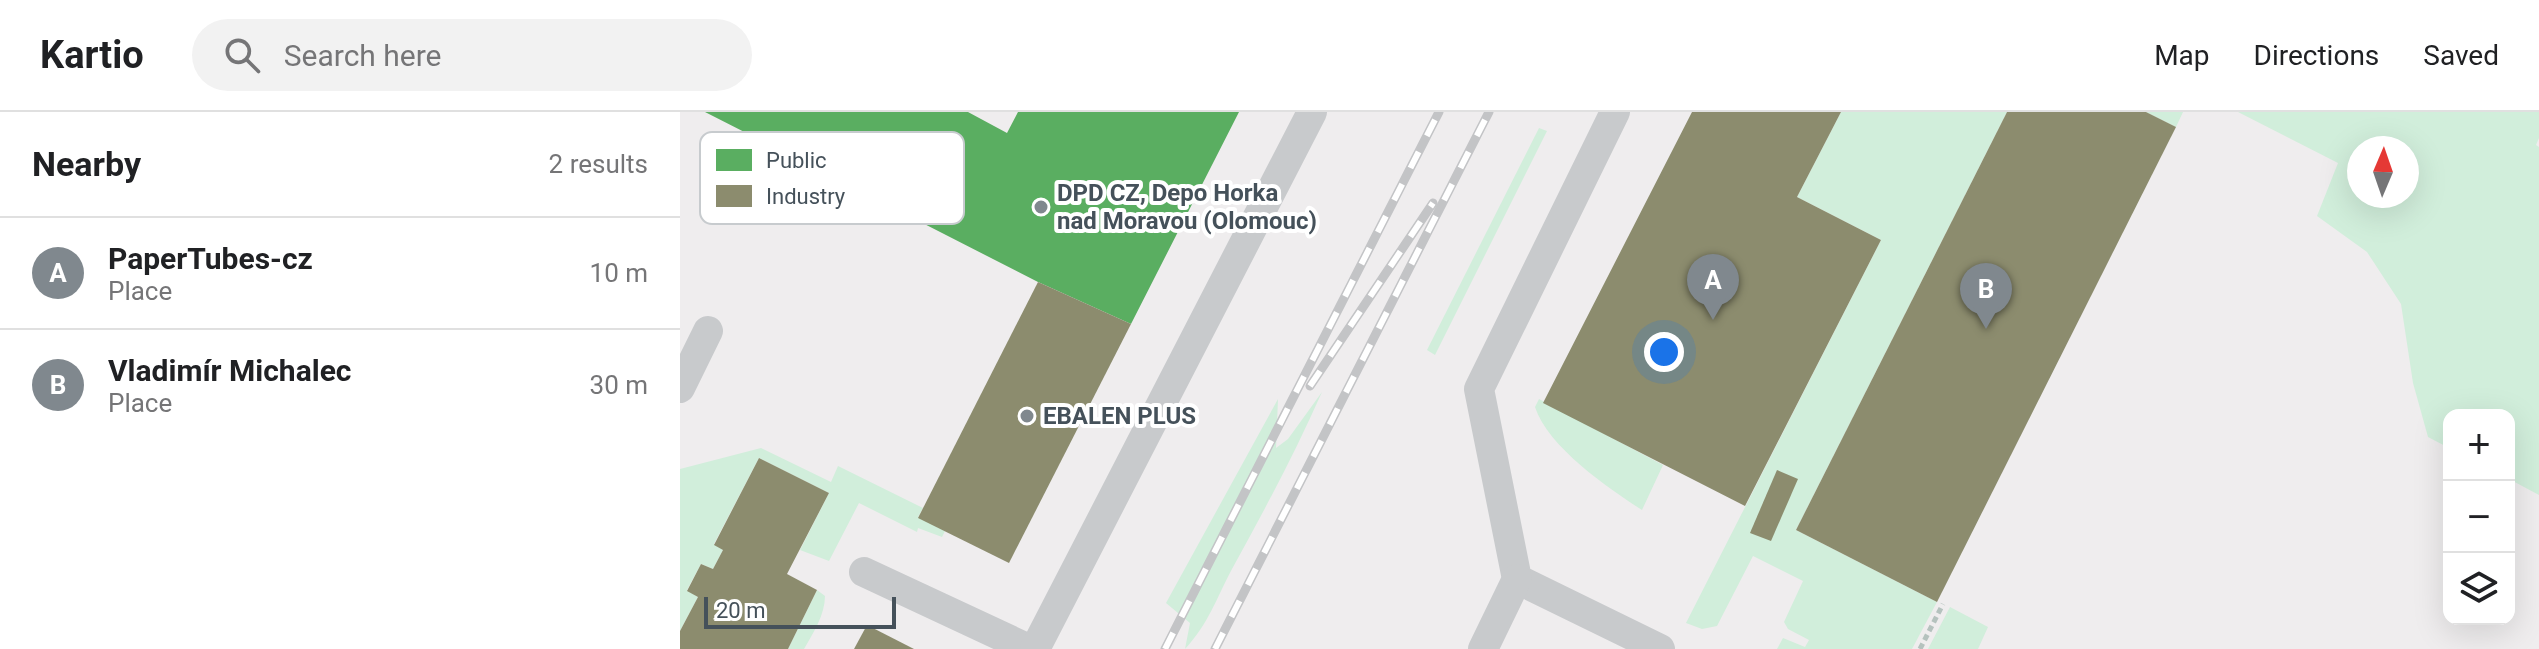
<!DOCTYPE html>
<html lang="en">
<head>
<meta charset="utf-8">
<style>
  body { margin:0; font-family:Roboto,sans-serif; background:#f2f2f2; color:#202124 }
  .controls { position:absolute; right:24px; bottom:24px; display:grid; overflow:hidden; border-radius:16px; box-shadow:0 8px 32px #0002 }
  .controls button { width:72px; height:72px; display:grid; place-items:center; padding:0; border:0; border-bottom:2px solid #e0e0e0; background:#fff; color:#202124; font:40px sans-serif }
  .compass { position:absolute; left:1667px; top:24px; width:72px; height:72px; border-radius:50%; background:#fff; box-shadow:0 8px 32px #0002; rotate:2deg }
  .scale { position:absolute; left:24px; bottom:20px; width:192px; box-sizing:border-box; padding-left:8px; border:4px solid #45515a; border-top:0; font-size:22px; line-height:28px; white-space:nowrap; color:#45515a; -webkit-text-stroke:6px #fff; paint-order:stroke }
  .you { position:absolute; left:984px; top:240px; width:28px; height:28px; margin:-20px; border:6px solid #fff; border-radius:50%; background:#1a73e8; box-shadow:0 0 0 12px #1a73e833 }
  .badge { display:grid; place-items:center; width:52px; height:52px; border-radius:50%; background:#80888e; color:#fff; font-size:26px; font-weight:700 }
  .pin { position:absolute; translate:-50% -66px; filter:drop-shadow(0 2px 4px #0008) }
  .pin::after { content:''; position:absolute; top:42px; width:28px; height:24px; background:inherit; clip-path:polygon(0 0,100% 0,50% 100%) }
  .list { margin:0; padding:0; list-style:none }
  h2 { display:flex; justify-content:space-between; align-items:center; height:104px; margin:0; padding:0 32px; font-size:34px }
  h2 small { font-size:26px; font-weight:400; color:#757577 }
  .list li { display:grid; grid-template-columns:52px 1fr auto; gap:24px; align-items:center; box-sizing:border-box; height:112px; padding:0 32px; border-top:2px solid #e0e0e0 }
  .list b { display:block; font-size:30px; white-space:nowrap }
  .list p { margin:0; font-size:26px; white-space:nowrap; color:#757577 }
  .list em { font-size:26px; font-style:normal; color:#757577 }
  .icon { flex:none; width:44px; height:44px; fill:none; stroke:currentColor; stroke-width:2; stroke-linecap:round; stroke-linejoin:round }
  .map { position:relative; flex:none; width:1859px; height:537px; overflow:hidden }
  header { display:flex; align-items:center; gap:48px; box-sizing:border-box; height:112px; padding:0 40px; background:#fff; border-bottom:2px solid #e0e0e0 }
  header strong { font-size:38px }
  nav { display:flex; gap:44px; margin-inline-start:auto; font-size:28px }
  .search { width:560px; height:72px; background:#f2f2f2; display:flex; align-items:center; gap:20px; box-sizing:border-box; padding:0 28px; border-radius:44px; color:#757577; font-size:30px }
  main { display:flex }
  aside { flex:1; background:#fff }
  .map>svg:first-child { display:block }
  .green { fill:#d1eedb; fill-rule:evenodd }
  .public { fill:#5aae61 }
  .industry { fill:#8c8c6e }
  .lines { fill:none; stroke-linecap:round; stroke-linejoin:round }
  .path { stroke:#b5c2be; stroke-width:5; stroke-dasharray:6 4; stroke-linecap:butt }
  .service { stroke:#c8cacc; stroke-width:30 }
  .rail-casing { stroke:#c3c4c6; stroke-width:9 }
  .rail { stroke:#fff; stroke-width:6; stroke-dasharray:18; stroke-linecap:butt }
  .poi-dot { fill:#80888e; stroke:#fff; stroke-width:3 }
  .labels { text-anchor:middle; stroke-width:8; stroke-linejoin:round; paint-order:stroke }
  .poi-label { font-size:24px; font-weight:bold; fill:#45515a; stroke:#fff; text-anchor:start }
  .key { fill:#fff; stroke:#c7cbce; stroke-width:2 }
  .key-label { font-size:22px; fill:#45515a }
</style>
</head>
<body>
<header>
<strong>Kartio</strong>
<div class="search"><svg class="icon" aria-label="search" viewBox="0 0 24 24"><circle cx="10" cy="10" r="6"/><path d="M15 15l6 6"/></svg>Search here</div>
<nav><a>Map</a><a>Directions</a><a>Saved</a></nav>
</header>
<main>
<aside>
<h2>Nearby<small>2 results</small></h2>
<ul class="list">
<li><span class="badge">A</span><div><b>PaperTubes-cz</b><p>Place</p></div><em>10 m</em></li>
<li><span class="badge">B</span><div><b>Vladimír Michalec</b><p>Place</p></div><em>30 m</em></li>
</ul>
</aside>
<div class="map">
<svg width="1859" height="537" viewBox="0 0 1859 537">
  <rect width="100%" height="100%" fill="#efedee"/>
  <g class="green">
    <path d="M 1161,0 L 1327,0 L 1116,418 L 1257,490 L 1232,537 L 1097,537 L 1103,526 L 1125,535 L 1129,528 L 1108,517 L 1104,510 L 1123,469 L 1073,444 L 1037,514 L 1022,517 L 1006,511 L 1201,128 L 1117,85 Z"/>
    <path d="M 1466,0 L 1503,0 L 1496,15 Z"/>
    <path d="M 1558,0 L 1859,0 L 1859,26 L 1856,33 L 1859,35 L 1859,383 L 1829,367 L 1829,303 L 1769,303 L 1769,336 L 1748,325 L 1733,271 L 1721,192 L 1687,140 L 1637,104 L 1658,51 ZM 1679,36 L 1727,36 L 1727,84 L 1679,84 Z"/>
    <path d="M 859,16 L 867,19 L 755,243 L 747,238 Z"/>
    <path d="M 642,280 C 615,341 584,399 552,457 C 536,487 529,511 505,537 L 510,511 L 486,491 L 598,287 L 596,336 L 608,327 Z"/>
    <path d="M 859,287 L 983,353 L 962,398 C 928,376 868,335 855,295 Z"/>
    <path d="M 81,336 L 151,370 L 158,354 L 243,396 L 238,405 L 265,419 L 262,425 L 238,416 L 237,420 L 179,391 L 149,449 L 120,438 L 149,381 L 79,346 L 34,432 L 43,438 L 33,457 L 21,452 L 7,478 L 18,485 L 0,519 L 0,357 Z"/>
    <path d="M 137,478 L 145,484 C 145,503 133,521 124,537 L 108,537 Z"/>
    <path d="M 1270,495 L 1308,515 L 1298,537 L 1248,537 Z"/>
  </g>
  <path class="public" d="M 25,0 L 288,0 L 327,21 L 338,0 L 559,0 L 451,212 L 358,170 Z"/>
  <g class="industry">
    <path d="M 1012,0 L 1161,0 L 1117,85 L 1201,128 L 1065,394 L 863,291 Z"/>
    <path d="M 1327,0 L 1466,0 L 1496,15 L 1257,490 L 1116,418 Z"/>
    <path d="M 358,170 L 451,212 L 329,451 L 238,406 Z"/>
    <path d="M 79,346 L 149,381 L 107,462 L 137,478 L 108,537 L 0,537 L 0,519 L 18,485 L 7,479 L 21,452 L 33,457 L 43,438 L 34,433 Z"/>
    <path d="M 1097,358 L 1118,367 L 1091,429 L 1070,421 Z"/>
    <path d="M 187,513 L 234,537 L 174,537 Z"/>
  </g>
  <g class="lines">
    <path class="path" d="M 1240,537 L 1263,492"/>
    <g class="service">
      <path d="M 935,0 L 799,277 L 837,467 L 980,537"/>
      <path d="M 0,276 L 28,219"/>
      <path d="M 184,460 L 349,537"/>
      <path d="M 355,537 L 632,0"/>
      <path d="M 803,537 L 837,467"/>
    </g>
    <g class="rail-casing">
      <g id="rail">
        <path d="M 630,274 L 753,91"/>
        <path d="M 485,537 L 759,0"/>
        <path d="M 535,537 L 809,0"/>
      </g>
    </g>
    <use href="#rail" class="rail"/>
  </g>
  <g class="poi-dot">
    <circle cx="361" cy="95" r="8"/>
    <circle cx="347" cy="304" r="8"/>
  </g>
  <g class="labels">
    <g class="poi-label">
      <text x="377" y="89">DPD CZ, Depo Horka<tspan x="377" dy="28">nad Moravou (Olomouc)</tspan></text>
      <text x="363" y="312">EBALEN PLUS</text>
    </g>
  </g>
  <rect x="20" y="20" width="264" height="92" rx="12" class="key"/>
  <rect x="36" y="37" width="36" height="22" fill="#5aae61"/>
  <rect x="36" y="73" width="36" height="22" fill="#8c8c6e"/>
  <g class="key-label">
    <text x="86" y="56">Public</text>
    <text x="86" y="92">Industry</text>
  </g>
</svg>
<div class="controls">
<button>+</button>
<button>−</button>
<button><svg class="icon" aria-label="layers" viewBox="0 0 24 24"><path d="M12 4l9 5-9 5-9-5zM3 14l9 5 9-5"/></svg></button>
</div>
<svg class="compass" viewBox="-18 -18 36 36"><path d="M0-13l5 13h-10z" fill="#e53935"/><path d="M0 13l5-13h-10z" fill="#757577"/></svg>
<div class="scale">20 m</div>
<div class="you"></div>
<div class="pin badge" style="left:1033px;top:208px">A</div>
<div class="pin badge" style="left:1306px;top:217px">B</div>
</div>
</main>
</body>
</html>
